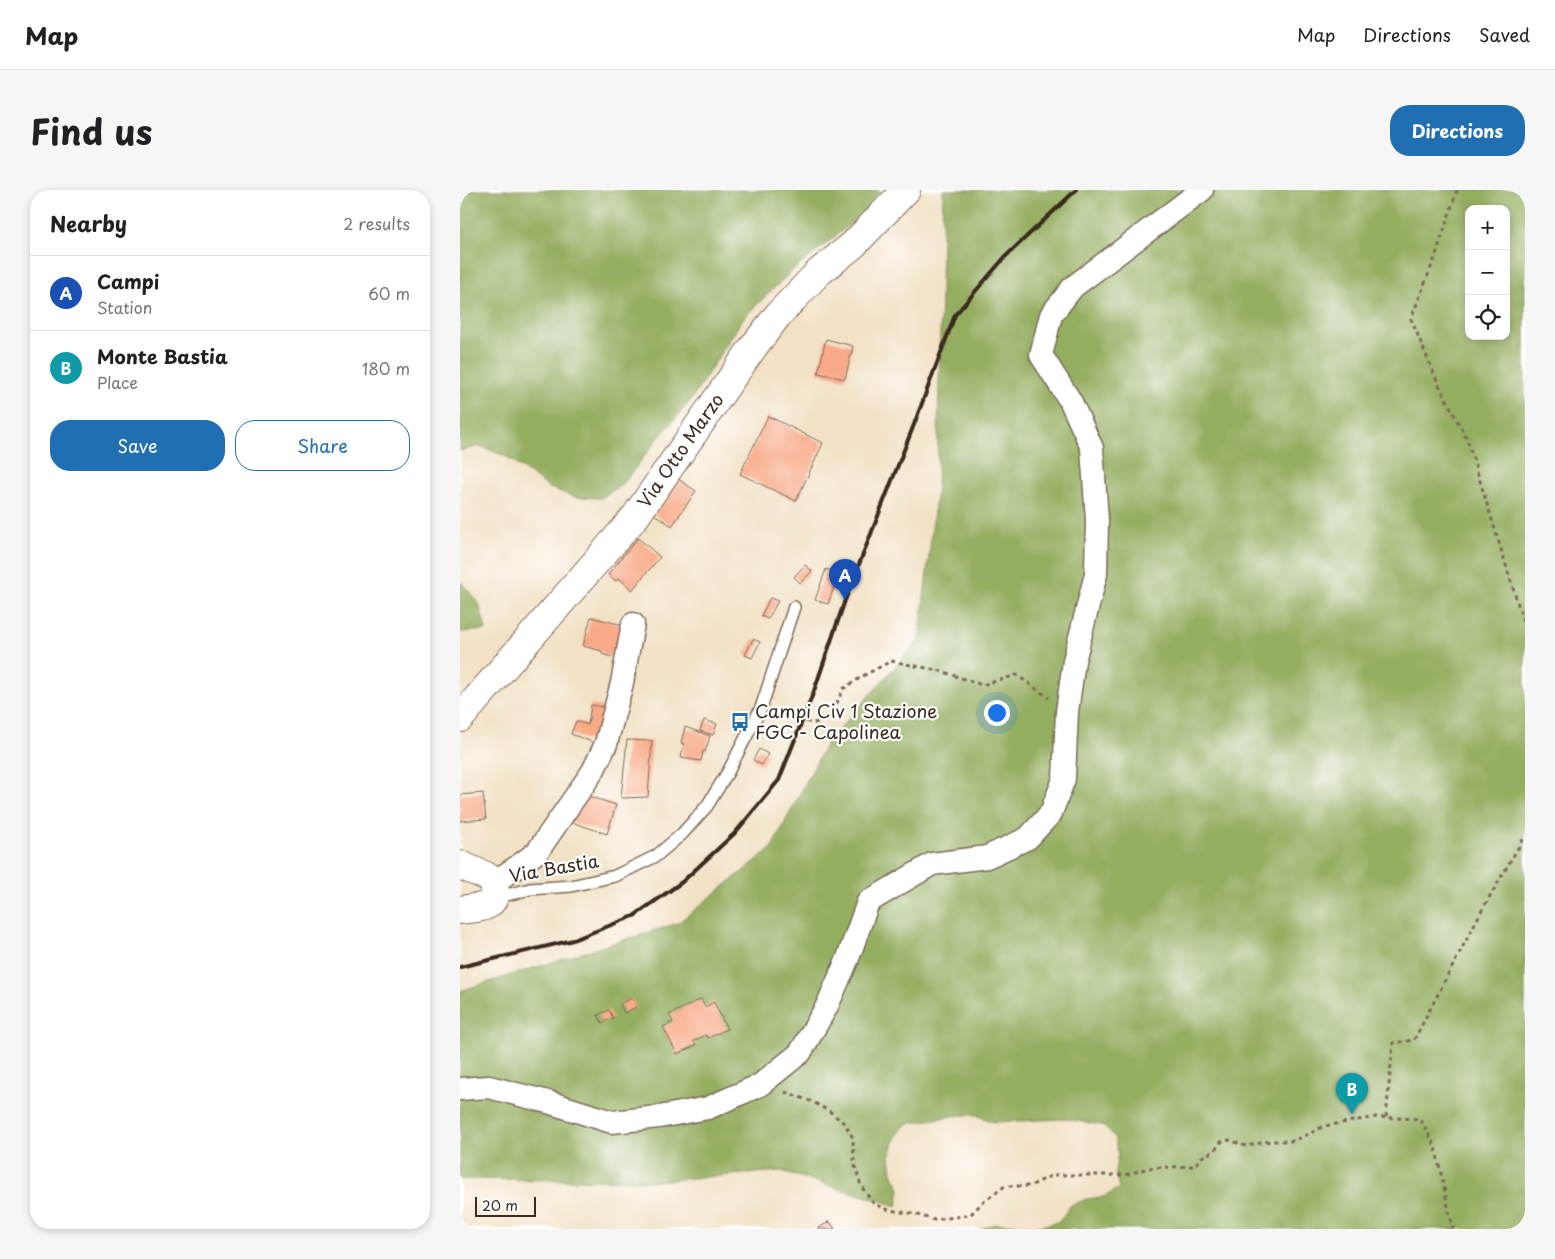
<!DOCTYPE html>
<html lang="en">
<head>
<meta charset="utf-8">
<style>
  body { margin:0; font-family:"Playpen Sans",sans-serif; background:#f6f6f6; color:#202124 }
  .controls { position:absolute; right:15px; top:15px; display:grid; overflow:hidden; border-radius:10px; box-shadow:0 2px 8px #0003 }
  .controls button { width:45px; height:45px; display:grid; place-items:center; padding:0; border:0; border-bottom:1px solid #e0e0e0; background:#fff; color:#202124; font:25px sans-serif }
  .scale { position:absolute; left:15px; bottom:12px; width:61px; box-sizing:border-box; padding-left:5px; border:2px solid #3b2a1e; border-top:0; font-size:14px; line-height:18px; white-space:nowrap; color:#3b2a1e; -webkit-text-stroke:4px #fff; paint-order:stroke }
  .you { position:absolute; left:536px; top:522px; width:18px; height:18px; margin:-12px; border:4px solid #fff; border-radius:50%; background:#1a73e8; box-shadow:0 0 0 8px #1a73e833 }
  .badge { display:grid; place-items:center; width:32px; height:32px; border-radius:50%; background:#1f6fb2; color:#fff; font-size:16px; font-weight:700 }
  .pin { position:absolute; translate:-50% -41px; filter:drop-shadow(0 1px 2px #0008) }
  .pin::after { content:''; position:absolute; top:26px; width:18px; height:15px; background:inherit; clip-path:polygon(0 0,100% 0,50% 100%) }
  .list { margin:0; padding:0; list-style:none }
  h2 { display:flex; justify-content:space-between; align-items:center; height:65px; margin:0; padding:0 20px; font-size:21px }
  h2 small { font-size:16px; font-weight:400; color:#757577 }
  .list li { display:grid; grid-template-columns:32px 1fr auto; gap:15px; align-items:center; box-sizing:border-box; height:75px; padding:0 20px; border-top:1px solid #e0e0e0 }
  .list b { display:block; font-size:19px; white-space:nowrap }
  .list p { margin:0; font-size:16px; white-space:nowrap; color:#757577 }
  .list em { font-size:16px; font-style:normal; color:#757577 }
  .actions { display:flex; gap:10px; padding:15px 20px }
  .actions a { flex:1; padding:11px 0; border:1px solid #1f6fb2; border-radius:20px; text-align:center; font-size:18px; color:#1f6fb2 }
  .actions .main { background:#1f6fb2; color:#fff }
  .icon { flex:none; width:28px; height:28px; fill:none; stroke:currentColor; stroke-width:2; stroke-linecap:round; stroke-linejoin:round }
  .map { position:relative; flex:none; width:1065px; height:1039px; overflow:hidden; border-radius:20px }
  header { display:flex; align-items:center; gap:30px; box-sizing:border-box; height:70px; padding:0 25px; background:#fff; border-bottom:1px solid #e0e0e0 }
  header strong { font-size:24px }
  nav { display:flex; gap:28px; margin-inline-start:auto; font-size:18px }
  .intro { display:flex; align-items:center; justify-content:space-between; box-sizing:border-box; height:120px; padding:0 30px }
  h1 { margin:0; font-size:35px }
  .button { padding:12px 22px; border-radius:20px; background:#1f6fb2; color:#fff; font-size:18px; font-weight:700 }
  main { display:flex; gap:30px; padding:0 30px }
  aside { flex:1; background:#fff; border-radius:20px; box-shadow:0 2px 8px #0003 }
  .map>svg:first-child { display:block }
  .forest { fill:#94ae60; stroke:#686c3f; fill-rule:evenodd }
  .building { fill:#f8aa88 }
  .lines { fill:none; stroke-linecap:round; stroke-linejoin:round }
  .lane-casing { stroke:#7b6a58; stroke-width:14 }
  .street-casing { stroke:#7b6a58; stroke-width:25 }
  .secondary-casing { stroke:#7b6a58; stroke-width:30 }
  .path { stroke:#7b6a58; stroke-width:3; stroke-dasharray:4 4; stroke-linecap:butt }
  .lane { stroke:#fff; stroke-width:11 }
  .street { stroke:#fff; stroke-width:22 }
  .secondary { stroke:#fff; stroke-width:28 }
  .rail { stroke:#3b2a1e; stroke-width:4 }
  .labels { text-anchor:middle; stroke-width:4.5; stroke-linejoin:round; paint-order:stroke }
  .street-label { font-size:18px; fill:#3b2a1e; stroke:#fff }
  .poi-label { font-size:18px; fill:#3b2a1e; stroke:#fff; text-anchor:start }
</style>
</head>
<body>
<header>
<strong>Map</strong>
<nav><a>Map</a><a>Directions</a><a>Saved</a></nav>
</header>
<div class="intro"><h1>Find us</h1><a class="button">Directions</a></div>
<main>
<aside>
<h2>Nearby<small>2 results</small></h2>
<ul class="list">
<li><span class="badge" style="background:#1a4fb4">A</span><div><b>Campi</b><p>Station</p></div><em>60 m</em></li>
<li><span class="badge" style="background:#0f9aa8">B</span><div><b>Monte Bastia</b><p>Place</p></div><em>180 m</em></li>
</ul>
<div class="actions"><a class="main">Save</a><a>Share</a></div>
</aside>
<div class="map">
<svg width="1065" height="1039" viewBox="0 0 1065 1039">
  <rect width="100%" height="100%" fill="#fff"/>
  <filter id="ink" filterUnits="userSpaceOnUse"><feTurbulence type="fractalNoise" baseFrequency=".02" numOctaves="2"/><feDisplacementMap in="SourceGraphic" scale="10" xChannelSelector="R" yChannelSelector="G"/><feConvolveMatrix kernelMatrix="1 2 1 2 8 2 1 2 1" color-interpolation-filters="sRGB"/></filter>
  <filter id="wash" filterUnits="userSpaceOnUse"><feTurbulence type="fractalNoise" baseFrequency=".0096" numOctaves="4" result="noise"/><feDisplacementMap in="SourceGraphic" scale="20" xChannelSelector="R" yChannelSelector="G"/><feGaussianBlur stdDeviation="1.12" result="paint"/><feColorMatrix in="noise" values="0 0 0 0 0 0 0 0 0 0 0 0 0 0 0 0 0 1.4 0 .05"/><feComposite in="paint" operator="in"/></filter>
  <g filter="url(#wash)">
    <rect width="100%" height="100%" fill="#f2e1c4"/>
    <g class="forest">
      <path d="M 0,0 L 418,0 L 420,7 L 387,37 L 333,80 L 284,127 L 231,210 L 196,251 L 163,294 L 141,308 L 115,307 L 90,298 L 45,266 L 20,256 L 0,261 Z"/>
      <path d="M 483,0 L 1065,0 L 1065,1039 L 522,1039 C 538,1030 548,1035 565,1036 C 577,1037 588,1035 600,1031 L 610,1016 L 626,1009 L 644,1007 L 659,998 L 655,981 L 658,964 L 654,946 L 642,935 L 605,929 L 533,932 L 517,925 L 499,925 L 446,934 L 436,947 L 430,965 L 432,983 L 440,999 L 437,1016 L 321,981 L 197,991 L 0,989 L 0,801 L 218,733 L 311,659 L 366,554 L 459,450 L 477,297 ZM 1009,19 L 1046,19 L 1046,146 L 1009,146 Z"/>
      <path d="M 0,391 L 19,413 L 26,440 L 0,442 Z"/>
    </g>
    <g id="blocks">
      <g class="building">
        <path d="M 366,149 L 393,156 L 385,189 L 358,183 Z"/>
        <path d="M 308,226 L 363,253 L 336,311 L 280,284 Z"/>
        <path d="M 218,289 L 236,301 L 212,336 L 194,324 Z"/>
        <path d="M 178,348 L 200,367 L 172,400 L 159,388 L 156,391 L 148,384 Z"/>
        <path d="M 345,375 L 352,381 L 340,393 L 334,387 Z"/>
        <path d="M 366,379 L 379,383 L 368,414 L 355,410 Z"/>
        <path d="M 310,408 L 318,411 L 308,429 L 301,426 Z"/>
        <path d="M 131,427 L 163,435 L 155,468 L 142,464 L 142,461 L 123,456 Z"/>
        <path d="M 293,449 L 300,452 L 292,468 L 285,465 Z"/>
        <path d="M 131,515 L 148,518 L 140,555 L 111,544 L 116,531 L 128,535 Z"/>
        <path d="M 244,530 L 257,534 L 253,545 L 240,541 Z"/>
        <path d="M 225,537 L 250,546 L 245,562 L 243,561 L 241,571 L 221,568 L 224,554 L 221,553 Z"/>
        <path d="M 167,550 L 192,551 L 188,607 L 161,608 Z"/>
        <path d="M 299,559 L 308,564 L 302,575 L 293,570 Z"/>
        <path d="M 23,603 L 26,629 L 0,631 L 0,605 Z"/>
        <path d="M 122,604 L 156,615 L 147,644 L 105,630 Z"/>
        <path d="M 172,808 L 176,817 L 164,823 L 160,814 Z"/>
        <path d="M 241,809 L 245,817 L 254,812 L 267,839 L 248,848 L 246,845 L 234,851 L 236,855 L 217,864 L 203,837 L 213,832 L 209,825 Z"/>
        <path d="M 149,820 L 153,828 L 142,833 L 138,825 Z"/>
        <path d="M 369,1031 L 375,1039 L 357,1039 L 367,1033 Z"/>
      </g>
    </g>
  </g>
  <g filter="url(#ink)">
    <use href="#blocks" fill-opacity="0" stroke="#7b6a58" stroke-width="1"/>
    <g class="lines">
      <g class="lane-casing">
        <path id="lane" d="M 35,708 L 70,699 L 111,696 L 155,686 L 196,666 L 222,644 L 247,616 L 268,582 L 301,518 L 334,417"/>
      </g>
      <g class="street-casing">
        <g id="street">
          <path d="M 34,692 L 57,677 L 77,662 L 133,581 L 146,554 L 162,493 L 173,434"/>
          <path d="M 0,899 L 29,897 L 88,912 L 152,932 L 199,927 L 248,918 L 300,895 L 340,863 L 367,816 L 388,768 L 408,712 L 472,674 L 527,667 L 568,648 L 591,623 L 604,589 L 607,522 L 614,471 L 636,384 L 637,330 L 632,258 L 611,212 L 581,165 L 591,125 L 613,97 L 742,0"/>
        </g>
      </g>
      <g class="secondary-casing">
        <g id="secondary">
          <path d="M 0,528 L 175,327 L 294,156 L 318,125 L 358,83 L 393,55 L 446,0"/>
          <path d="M 0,675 L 26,686 L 34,692 C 39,719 21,717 0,720"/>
        </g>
      </g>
      <g class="path">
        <path d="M 997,0 L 977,62 L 951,129 L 978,193 L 1007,249 L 1065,437"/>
        <path d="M 315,523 L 343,531 L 353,533 L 360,532 L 366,529 L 372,524 L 383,499 L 403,486 L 431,471 L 481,481 L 522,495 L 557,485 L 589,508"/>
        <path d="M 325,902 L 353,912 L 372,923 L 385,934 L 393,948 L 394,972 L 401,996 L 414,1014 L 429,1020 L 455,1024 L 474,1030 L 510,1025 L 523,1012 L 545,996 L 570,996 L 593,985 L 665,985 L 688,978 L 734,976 L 742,967 L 754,961 L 761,952 L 769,950 L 786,956 L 810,951 L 832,951 L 849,944 L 864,936 L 916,927 L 960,929 L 975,956 L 993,1039"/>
        <path d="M 926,927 L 933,853 L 954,850 L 1023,718 L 1065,646"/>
      </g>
      <use href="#lane" class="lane"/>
      <use href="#street" class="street"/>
      <use href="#secondary" class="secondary"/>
      <path class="rail" d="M 0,777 L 113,750 L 174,726 L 222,692 L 275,643 L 319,590 L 354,501 L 385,410 L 455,232 L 495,125 L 545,67 L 616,0"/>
    </g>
  </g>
  <defs>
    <g id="bus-bare" transform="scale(1.5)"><path d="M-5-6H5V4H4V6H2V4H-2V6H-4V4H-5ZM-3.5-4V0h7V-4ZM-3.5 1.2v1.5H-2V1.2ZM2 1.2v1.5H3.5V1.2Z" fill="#1f6fb2" stroke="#fff" stroke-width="2.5" paint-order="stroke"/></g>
  </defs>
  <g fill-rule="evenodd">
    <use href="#bus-bare" x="280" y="532"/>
  </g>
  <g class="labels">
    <g class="street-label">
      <text transform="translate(221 261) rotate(-55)" y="6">Via Otto Marzo</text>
      <text transform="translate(94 679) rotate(-10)" y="6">Via Bastia</text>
    </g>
    <g class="poi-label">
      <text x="295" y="528">Campi Civ 1 Stazione<tspan x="295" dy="21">FGC - Capolinea</tspan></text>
    </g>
  </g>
</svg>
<div class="controls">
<button>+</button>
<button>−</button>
<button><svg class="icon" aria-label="locate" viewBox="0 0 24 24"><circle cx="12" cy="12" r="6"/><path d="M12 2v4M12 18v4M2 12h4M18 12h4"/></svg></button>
</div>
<div class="scale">20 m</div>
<div class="you"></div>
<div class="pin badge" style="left:385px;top:410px;background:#1a4fb4">A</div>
<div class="pin badge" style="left:892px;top:924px;background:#0f9aa8">B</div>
</div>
</main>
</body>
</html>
